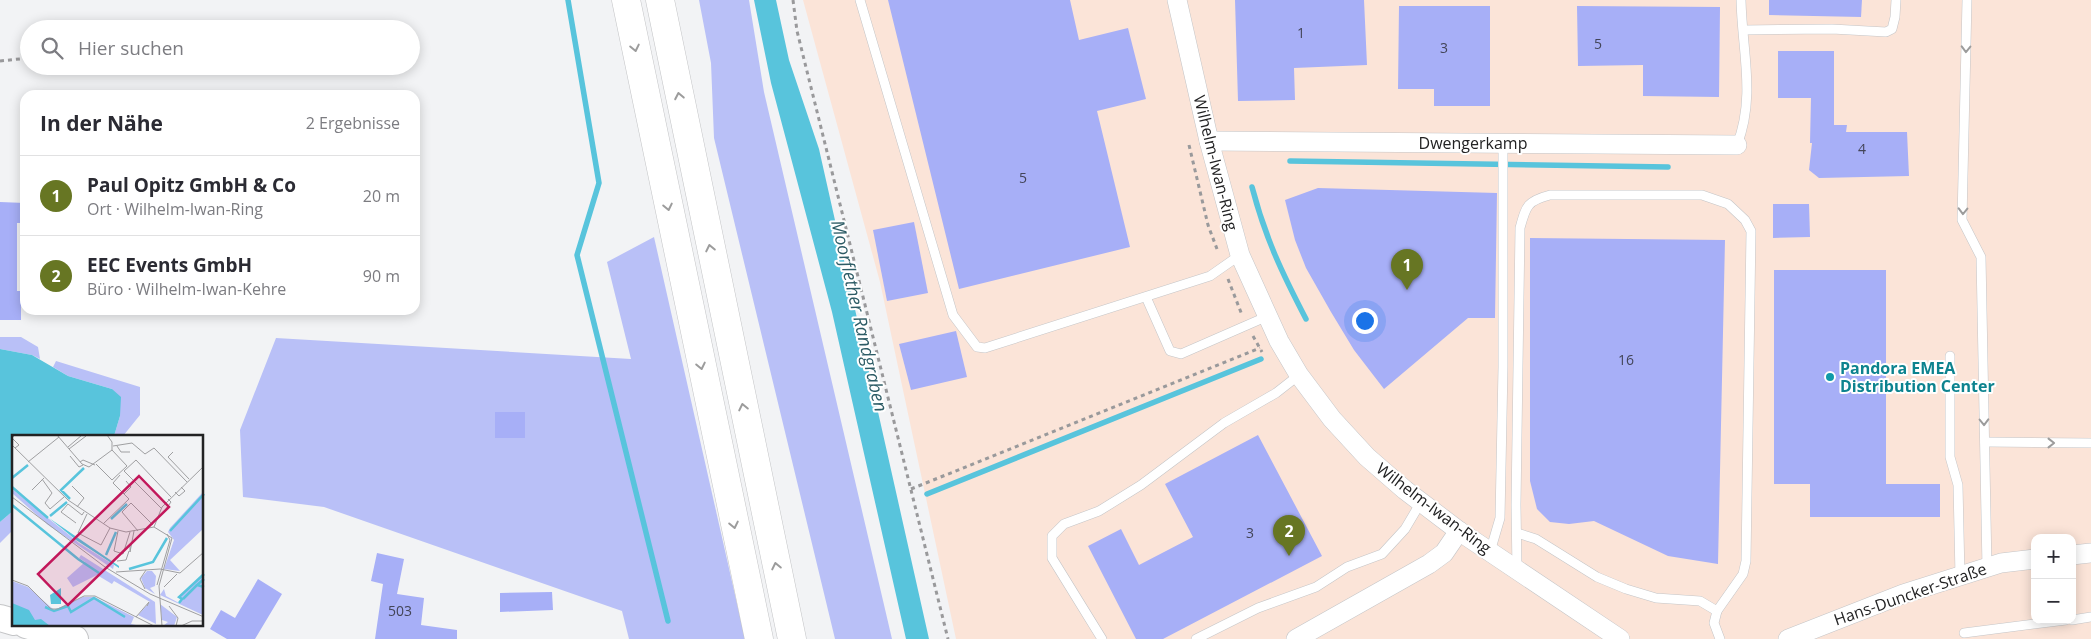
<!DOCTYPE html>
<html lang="de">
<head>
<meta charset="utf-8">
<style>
  body { margin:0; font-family:"Open Sans",sans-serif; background:#f2f2f3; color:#2b2b33 }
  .controls { position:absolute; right:15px; bottom:15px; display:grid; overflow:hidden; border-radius:10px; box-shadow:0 2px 12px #0003 }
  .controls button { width:45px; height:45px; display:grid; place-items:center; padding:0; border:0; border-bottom:1px solid #e1e1e2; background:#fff; color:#2b2b33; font:25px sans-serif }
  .you { position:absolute; left:1364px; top:320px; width:18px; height:18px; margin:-12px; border:4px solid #fff; border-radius:50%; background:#1a73e8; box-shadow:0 0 0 8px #1a73e833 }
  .badge { display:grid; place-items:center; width:32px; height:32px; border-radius:50%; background:#677623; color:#fff; font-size:16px; font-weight:700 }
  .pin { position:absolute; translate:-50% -41px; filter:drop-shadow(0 1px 2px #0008) }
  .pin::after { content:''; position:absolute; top:26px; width:18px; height:15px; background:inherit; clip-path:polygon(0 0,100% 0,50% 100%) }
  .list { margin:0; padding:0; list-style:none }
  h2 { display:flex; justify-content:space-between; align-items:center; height:65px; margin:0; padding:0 20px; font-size:21px }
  h2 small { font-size:16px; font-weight:400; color:#7c7c81 }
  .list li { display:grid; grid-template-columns:32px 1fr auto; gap:15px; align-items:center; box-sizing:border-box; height:80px; padding:0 20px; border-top:1px solid #e1e1e2 }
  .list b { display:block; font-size:19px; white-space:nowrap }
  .list p { margin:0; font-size:16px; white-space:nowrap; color:#7c7c81 }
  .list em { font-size:16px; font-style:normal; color:#7c7c81 }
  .icon { flex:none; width:28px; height:28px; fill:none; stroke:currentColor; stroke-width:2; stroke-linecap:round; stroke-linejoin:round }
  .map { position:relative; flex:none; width:2091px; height:639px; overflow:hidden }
  .search { position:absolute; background:#fff; box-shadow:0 2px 12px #0003; left:20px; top:20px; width:400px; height:55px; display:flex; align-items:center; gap:12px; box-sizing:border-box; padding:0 18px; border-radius:28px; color:#7c7c81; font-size:19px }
  .panel { position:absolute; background:#fff; box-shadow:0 2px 12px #0003; left:20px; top:90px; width:400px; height:225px; border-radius:15px }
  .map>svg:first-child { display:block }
  .industrial { fill:#fbe4d8; fill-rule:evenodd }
  .green { fill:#b9c0f7 }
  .water { fill:#58c4dc }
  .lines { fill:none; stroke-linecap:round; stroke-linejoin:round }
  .stream { stroke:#58c4dc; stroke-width:5.5 }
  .building { fill:#a7aff7 }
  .lane-casing { stroke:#c4c5c7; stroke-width:10 }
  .street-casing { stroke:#c4c5c7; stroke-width:20 }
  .secondary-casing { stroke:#c4c5c7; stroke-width:28 }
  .highway-casing { stroke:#c4c5c7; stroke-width:29 }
  .path { stroke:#99999b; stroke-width:3; stroke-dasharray:4 4; stroke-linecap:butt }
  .lane { stroke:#fff; stroke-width:9 }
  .street { stroke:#fff; stroke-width:19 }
  .secondary { stroke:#fff; stroke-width:26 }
  .highway { stroke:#fff; stroke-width:28 }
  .oneway { stroke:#9c9c9c }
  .culture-dot { fill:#0f9aa8; stroke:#fff; stroke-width:2 }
  .labels { text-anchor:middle; stroke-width:4; stroke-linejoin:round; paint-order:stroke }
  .number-label { font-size:14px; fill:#434558 }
  .street-label { font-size:16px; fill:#222223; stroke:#fff }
  .culture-label { font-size:16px; font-weight:bold; fill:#0d838f; stroke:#fff; text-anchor:start }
  .water-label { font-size:18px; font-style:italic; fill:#2d5c66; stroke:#fff }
  .inset-river { fill:none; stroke:#58c4dc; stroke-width:2.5 }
  .inset-road { fill:none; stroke:#9f9fa1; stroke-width:1 }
  .view { fill:#c2185b; fill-opacity:0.15; stroke:#c2185b; stroke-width:2.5 }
  .inset-edge { fill:none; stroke:#222223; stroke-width:2.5 }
</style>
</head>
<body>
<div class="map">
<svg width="2091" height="639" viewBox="0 0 2091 639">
  <rect width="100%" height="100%" fill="#f2f3f5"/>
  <path class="industrial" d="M 803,0 L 2091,0 L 2091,639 L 956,639 L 880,282 ZM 2035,538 L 2072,538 L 2072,620 L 2035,620 Z"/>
  <g class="green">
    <path d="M 699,0 L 749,0 L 764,92 L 892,639 L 835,639 L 714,138 L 711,63 Z"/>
    <path d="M 654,237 L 745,639 L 629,639 L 622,611 L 324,507 L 243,497 L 240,430 L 276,338 L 631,359 L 607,262 Z"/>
    <path d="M 0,337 L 21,337 L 38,347 L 40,359 L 32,355 L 0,349 Z"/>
    <path d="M 56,361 L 140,387 L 140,415 L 123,436 L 114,436 L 120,416 L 112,389 L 68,376 L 53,367 Z"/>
    <path d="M 14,510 L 14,529 L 0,543 L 0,522 Z"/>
  </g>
  <g class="water">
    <path d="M 754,0 L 776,0 L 789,60 L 819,149 L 929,639 L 906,639 L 832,312 L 771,83 Z"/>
    <path d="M 0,349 L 32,355 L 68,376 L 112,389 L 121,397 L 120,416 L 114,436 L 14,436 L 14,510 L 0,522 Z"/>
  </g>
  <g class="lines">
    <g class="stream">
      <path d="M 568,0 L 599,183 L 577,255 L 668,621"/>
      <path d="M 1290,161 L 1668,167"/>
      <path d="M 1252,187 C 1265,237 1282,273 1306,319"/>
      <path d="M 927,494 L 1261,359"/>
    </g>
  </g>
  <g class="building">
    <path d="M 888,0 L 1070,0 L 1079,40 L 1128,28 L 1146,99 L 1097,111 L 1130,247 L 959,289 Z"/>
    <path d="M 1235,0 L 1364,0 L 1367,65 L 1294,68 L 1295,100 L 1238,101 Z"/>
    <path d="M 1769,0 L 1862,0 L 1861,17 L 1769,15 Z"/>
    <path d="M 1399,6 L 1490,6 L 1490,106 L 1434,106 L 1434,89 L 1398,89 Z"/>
    <path d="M 1577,6 L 1720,7 L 1719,97 L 1643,96 L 1643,65 L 1578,66 Z"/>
    <path d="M 1778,51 L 1834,51 L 1834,125 L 1847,125 L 1846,132 L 1907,132 L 1909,176 L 1819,178 L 1809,170 L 1812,143 L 1810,143 L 1811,98 L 1778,98 Z"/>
    <path d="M 1318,188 L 1497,193 L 1495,318 L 1468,318 L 1384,389 L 1354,350 L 1331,312 L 1306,268 L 1295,240 L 1285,200 Z"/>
    <path d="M 0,202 L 25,203 L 25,223 L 17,223 L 17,291 L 21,291 L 21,320 L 0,320 Z"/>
    <path d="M 1773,204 L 1809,204 L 1810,237 L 1773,238 Z"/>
    <path d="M 914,222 L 928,293 L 887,301 L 873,230 Z"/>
    <path d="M 1530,238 L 1725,240 L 1718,564 L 1668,556 L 1594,521 L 1569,524 L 1550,522 L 1537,509 L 1530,481 Z"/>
    <path d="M 1774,270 L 1886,270 L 1886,484 L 1940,484 L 1940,517 L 1810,517 L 1810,484 L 1774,484 Z"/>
    <path d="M 956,331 L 967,377 L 911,390 L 899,344 Z"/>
    <rect x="495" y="412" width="30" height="26"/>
    <path d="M 1258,435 L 1322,556 L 1163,639 L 1136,639 L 1088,546 L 1121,529 L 1139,565 L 1193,537 L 1165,484 Z"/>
    <path d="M 377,553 L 404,559 L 397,594 L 424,598 L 421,625 L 457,630 L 457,639 L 375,639 L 383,584 L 371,581 Z"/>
    <path d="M 258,579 L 282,594 L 255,639 L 227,639 L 210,629 L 221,610 L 235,618 Z"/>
    <path d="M 552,592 L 553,610 L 500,612 L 500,593 Z"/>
  </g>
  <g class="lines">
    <g class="lane-casing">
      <g id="lane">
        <path d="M 860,0 L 953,315 L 977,347 L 985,348 L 1210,276 L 1240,255"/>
        <path d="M 1967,0 L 1962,220 L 1981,257 L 1987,568"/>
        <path d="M 1744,30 L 1832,29 L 1886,32 L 1892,29 L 1895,17 L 1896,0"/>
        <path d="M 1737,145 C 1756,96 1742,51 1741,0"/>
        <path d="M 1146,297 L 1170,351 L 1181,354 L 1268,316"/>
        <path d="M 1950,356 L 1950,457 L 1958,485 L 1960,576"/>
        <path d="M 1985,442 L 2091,443"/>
        <path d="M 1517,533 L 1536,539 L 1597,577 L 1626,589 L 1656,598 L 1700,601 L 1717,611"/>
        <path d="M 1490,552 L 1500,518 L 1503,367 L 1503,143"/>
        <path d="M 1517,570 L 1516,505 L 1520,228 C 1526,206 1527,201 1550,195 L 1702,195 L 1728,204 L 1745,220 L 1751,231 L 1746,561 L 1743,574 L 1717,611 L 1714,623 L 1720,639"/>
        <path d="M 2072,620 L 2091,617"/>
        <path d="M 1964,633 L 2066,620"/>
        <path d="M 1102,639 L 1052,558 L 1052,536 L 1064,524 L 1099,511 L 1141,485 L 1224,423 L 1276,393 L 1299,375"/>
        <path d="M 1196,639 L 1258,608 L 1316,587 L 1347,567 L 1382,554 L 1405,529 L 1421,502"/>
      </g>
    </g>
    <g class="street-casing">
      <g id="street">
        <path d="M 1177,0 L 1209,141 L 1240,255 L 1279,341 L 1299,375 L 1332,419 L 1367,457 L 1405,490 L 1459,531 L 1620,639"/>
        <path d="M 1209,141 L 1737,145"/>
        <path d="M 2072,555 L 2091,553"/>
        <path d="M 1296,639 L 1429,564 L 1444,553 L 1459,531"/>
        <path d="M 1788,639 L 1903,594 L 2001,563 L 2035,559"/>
      </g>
    </g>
    <g class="secondary-casing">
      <g id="secondary">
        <path d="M 0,618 L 14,622"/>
        <path d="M 26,625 L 75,639"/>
      </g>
    </g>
    <g class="highway-casing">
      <g id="highway">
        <path d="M 626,0 L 759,639"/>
        <path d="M 660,0 L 792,639"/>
      </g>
    </g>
    <g class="path">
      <path d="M 793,0 L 797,31 L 948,639"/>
      <path d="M 0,61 L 29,58"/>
      <path d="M 1189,145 L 1208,225 L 1217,249"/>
      <path d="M 1228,279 L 1242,315"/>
      <path d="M 1253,336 L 1262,352"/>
      <path d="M 911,489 L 1260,348"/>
    </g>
    <use href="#lane" class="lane"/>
    <use href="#street" class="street"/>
    <use href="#secondary" class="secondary"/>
    <use href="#highway" class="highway"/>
  </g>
  <defs><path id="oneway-chevron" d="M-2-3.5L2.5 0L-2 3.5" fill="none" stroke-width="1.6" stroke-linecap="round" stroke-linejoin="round" transform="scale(1.25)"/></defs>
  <g class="oneway">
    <use href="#oneway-chevron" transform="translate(635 48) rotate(78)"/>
    <use href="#oneway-chevron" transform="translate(1966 49) rotate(91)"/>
    <use href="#oneway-chevron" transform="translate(679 96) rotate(-101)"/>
    <use href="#oneway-chevron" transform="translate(668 207) rotate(78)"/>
    <use href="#oneway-chevron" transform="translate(1963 211) rotate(91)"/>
    <use href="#oneway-chevron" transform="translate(710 248) rotate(-102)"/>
    <use href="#oneway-chevron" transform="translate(701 366) rotate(78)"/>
    <use href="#oneway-chevron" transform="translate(743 407) rotate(-102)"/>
    <use href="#oneway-chevron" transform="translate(1984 422) rotate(89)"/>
    <use href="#oneway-chevron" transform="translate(2051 443)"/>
    <use href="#oneway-chevron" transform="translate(734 525) rotate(78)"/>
    <use href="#oneway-chevron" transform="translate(776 566) rotate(-102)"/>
  </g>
  <circle class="culture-dot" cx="1830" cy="377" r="5"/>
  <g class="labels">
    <g class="number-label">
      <text x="1301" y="38">1</text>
      <text x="1598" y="49">5</text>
      <text x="1444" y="53">3</text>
      <text x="1862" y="154">4</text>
      <text x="1023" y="183">5</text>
      <text x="1626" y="365">16</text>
      <text x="1250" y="538">3</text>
      <text x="400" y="616">503</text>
    </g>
    <g class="street-label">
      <text x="1473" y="149">Dwengerkamp</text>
      <text transform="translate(1216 163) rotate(76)" y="6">Wilhelm-Iwan-Ring</text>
      <text transform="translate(1434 508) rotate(37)" y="6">Wilhelm-Iwan-Ring</text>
      <text transform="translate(1910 594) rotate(-19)" y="6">Hans-Duncker-Straße</text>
    </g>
    <g class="culture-label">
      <text x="1840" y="374">Pandora EMEA<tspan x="1840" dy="18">Distribution Center</tspan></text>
    </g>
    <g class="water-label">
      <text transform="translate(859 316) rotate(77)" y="6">Moorflether Randgraben</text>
    </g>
  </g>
  <g transform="translate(12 435)">
    <rect width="191" height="191" fill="#f2f3f5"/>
    <path d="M 0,54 L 67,108 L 102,130 L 101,134 L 36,90 L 0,58 ZM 191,57 L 191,94 L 158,125 L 168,136 L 152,134 L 162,105 L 156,97 L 158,93 ZM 69,120 L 143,167 L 144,189 L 126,180 L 138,167 L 102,146 L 100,149 L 85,140 L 61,152 L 55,143 L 73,127 L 67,123 ZM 135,136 L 140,136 L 144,141 L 143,151 L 138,153 L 143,159 L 133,153 L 129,143 ZM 191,139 L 191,180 L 148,160 L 152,154 L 154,161 L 167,168 L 170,164 L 167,162 ZM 0,146 L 16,152 L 42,175 L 71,162 L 82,162 L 122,182 L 119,189 L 129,191 L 0,191 ZM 148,169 L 165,182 L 162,191 L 151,191 L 156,187 L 150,185 Z" fill="#b9c0f7"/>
    <path d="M 37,83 L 107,131 L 107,133 L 64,105 ZM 49,153 L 49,169 L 39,169 L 38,160 ZM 0,168 L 17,175 L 23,185 L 29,184 L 38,191 L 0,191 Z" fill="#58c4dc"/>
    <path class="inset-river" d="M 0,43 L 16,30M 0,52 L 36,83M 58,64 L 49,55 L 72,33M 0,70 L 66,124 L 87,138M 38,81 L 55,67M 99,84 L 115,69M 158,96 L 192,59M 94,120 L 104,97M 117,134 L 141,127 L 155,103M 192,144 L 185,150 L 192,152M 171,164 L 185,150M 167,168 L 170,164 L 167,162 L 192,139M 33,172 L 42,176 L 56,171 L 59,177 L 82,163 L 113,182"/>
    <path class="inset-road" d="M 45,0 L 70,29 L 77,32 L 100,15 L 100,7 L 95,0M 0,10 L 56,65 L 98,93 L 114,97 L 142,92M 101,11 L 120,8 L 133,19 L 142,13 L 175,47M 105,11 L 109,17 L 118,17M 56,12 L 70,0M 3,13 L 7,10 L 0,3 L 3,0M 57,14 L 74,1M 161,17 L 156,22 L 177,44M 58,21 L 67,32 L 71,30M 16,27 L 47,2M 68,27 L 71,25 L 83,30M 84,29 L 100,45 L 115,31 L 100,15M 30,44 L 40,58 L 33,68 L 38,74 L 52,62M 60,51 L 72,63 L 65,72M 20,55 L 32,43M 163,57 L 167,61 L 173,56 L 169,52M 112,59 L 119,52 L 114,46M 0,62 L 93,132 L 138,159 L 192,182M 56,69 L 49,77 L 64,88M 56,69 L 70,80 L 72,77M 149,73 L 112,36 L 124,25 L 159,62M 151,78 L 159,67 L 156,64M 75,79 L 66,98 L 89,110 L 98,93M 91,89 L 117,64 L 101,48 L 108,40M 142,92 L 160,103 L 147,151 L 150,191M 142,92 L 150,72 L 192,31M 106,96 L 102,116 L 111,119 L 118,97M 126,96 L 110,77 L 119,68 L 141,90M 118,110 L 118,117 L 122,96M 105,126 L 114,125 L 117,116M 148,134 L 168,138 L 192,117M 104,137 L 148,134M 0,145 L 16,151 L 39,174 L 46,174 L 72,161 L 83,161 L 142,191M 145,150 L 158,105 L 155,99M 152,152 L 165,139M 133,154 L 128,144 L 134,135M 157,171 L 166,183 L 164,191M 124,182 L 137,167 L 135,171M 169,191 L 180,186 L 192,186"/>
    <path class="view" d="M 127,41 L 157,72 L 56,170 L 26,139 Z"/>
    <rect width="191" height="191" class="inset-edge"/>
  </g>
</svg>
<div class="controls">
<button>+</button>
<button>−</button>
</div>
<div class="you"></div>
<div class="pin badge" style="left:1407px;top:290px">1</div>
<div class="pin badge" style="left:1289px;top:556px">2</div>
<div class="search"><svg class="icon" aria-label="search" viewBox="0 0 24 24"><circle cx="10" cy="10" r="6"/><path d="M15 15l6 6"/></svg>Hier suchen</div>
<section class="panel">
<h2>In der Nähe<small>2 Ergebnisse</small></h2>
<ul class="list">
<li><span class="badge">1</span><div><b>Paul Opitz GmbH &amp; Co</b><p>Ort · Wilhelm-Iwan-Ring</p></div><em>20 m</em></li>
<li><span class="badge">2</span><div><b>EEC Events GmbH</b><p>Büro · Wilhelm-Iwan-Kehre</p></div><em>90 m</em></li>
</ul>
</section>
</div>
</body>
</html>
